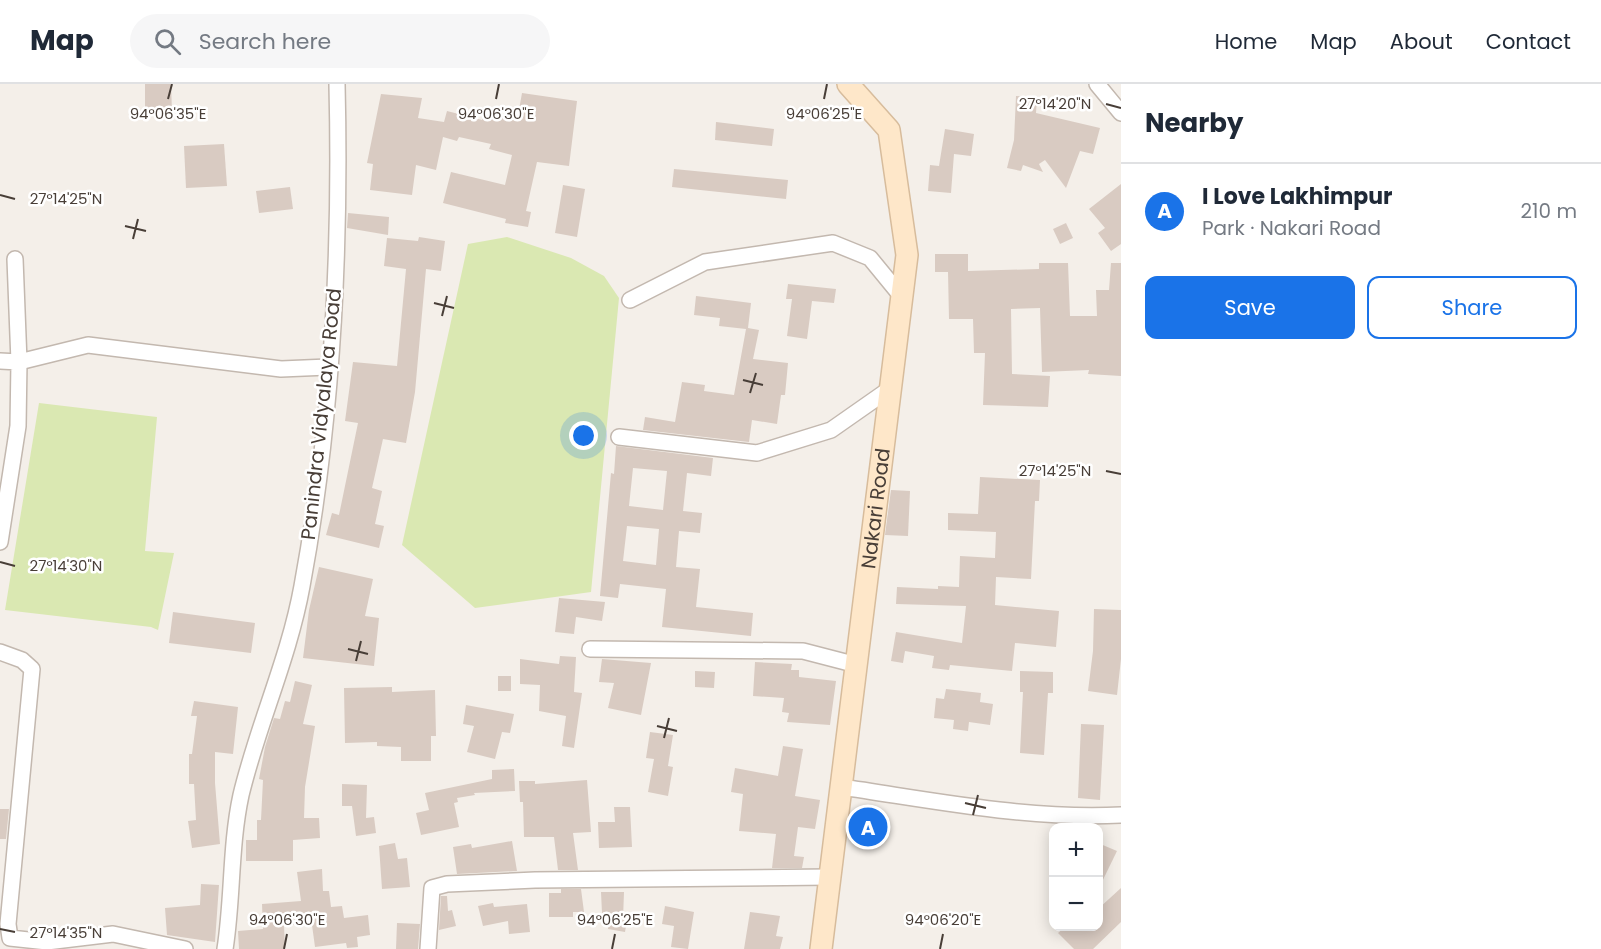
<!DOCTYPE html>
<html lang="en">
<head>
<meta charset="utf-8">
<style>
  body { margin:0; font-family:Poppins,sans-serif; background:#f6f6f7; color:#1f2937 }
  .controls { position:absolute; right:18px; bottom:18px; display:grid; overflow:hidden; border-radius:12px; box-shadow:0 3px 15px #0003 }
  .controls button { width:54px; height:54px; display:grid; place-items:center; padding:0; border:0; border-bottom:2px solid #e0e1e3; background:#fff; color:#1f2937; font:30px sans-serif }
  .you { position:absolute; left:584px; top:352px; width:21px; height:21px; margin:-15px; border:4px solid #fff; border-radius:50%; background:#1a73e8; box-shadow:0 0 0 9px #1a73e833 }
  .badge { display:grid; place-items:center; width:39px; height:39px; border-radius:50%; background:#1a73e8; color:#fff; font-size:20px; font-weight:700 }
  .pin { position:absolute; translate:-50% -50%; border:3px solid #fff; box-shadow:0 2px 6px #0006 }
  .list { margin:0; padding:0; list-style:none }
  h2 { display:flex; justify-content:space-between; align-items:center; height:78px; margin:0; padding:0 24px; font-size:26px }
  h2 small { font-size:20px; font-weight:400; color:#747a83 }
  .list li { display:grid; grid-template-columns:39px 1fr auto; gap:18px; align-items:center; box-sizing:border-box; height:96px; padding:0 24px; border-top:2px solid #e0e1e3 }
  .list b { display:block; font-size:22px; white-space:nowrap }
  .list p { margin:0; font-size:20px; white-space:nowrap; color:#747a83 }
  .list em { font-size:20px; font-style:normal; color:#747a83 }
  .actions { display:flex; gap:12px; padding:18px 24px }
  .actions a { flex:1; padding:14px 0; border:2px solid #1a73e8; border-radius:12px; text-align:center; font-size:21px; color:#1a73e8 }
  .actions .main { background:#1a73e8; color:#fff }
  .icon { flex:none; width:33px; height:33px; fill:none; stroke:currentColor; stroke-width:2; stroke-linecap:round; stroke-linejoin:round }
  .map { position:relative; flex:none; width:1121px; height:865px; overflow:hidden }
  header { display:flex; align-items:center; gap:36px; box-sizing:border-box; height:84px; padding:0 30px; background:#fff; border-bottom:2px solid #e0e1e3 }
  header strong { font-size:28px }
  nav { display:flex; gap:33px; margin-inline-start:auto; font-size:21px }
  .search { width:420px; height:54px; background:#f6f6f7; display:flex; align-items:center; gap:15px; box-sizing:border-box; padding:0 21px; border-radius:33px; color:#747a83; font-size:22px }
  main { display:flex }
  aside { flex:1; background:#fff }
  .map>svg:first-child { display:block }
  .green { fill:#dae8b2 }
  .building { fill:#d9cbc2; fill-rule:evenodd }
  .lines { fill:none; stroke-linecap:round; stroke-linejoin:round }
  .street-casing { stroke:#c3b8af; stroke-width:18 }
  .secondary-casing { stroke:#d7bc9c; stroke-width:24 }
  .street { stroke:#fff; stroke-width:15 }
  .secondary { stroke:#fee7c9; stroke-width:21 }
  .ticks { fill:none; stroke:#483e37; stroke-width:2 }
  .labels { text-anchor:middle; stroke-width:5; stroke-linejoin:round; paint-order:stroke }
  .street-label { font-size:20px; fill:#483e37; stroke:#fff }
  .ticks-label { font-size:15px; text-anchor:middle; fill:#483e37; stroke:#fff; stroke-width:5; stroke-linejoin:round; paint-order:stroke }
</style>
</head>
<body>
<header>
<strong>Map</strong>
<div class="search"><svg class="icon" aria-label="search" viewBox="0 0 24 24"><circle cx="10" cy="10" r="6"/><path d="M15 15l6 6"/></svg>Search here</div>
<nav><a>Home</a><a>Map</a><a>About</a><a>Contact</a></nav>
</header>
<main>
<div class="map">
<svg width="1121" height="865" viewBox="0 0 1121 865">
  <rect width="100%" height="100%" fill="#f4efe9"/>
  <g class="green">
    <path d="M 507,153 L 571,174 L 604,192 L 619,214 L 591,508 L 475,524 L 402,461 L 468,160 Z"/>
    <path d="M 39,319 L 157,333 L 145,467 L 174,469 L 158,546 L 151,543 L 5,526 Z"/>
  </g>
  <g class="building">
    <path d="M 145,0 L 171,0 L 172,28 L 145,28 Z"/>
    <path d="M 522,9 L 577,17 L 569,82 L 537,78 L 526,127 L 531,128 L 528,143 L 505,139 L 506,135 L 443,119 L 451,88 L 505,101 L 512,71 L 489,65 L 491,60 L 459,53 L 457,57 L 443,53 L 436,86 L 416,81 L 412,111 L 370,106 L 373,80 L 367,79 L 381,10 L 422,14 L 418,34 L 444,38 L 447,27 L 482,36 L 484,30 L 517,37 Z"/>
    <path d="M 1016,12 L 1037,13 L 1036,29 L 1100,44 L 1093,70 L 1080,67 L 1066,104 L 1045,76 L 1039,80 L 1043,88 L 1023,81 L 1021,87 L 1007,84 L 1014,56 Z"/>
    <path d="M 716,38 L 774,45 L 772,62 L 715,56 Z"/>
    <path d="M 945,45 L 974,50 L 971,72 L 954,70 L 951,109 L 928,107 L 930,81 L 939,82 Z"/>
    <path d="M 224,60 L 227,102 L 186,104 L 184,62 Z"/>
    <path d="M 674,85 L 788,96 L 786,115 L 672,103 Z"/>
    <path d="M 1121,100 L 1121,160 L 1111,167 L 1098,149 L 1105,144 L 1089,125 Z"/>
    <path d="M 563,101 L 585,105 L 577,153 L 555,149 Z"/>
    <path d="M 290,103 L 293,125 L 259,129 L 256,107 Z"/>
    <path d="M 348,129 L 389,133 L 388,151 L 347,144 Z"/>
    <path d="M 1066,139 L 1073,154 L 1060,160 L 1053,145 Z"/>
    <path d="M 419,153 L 445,157 L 441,187 L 426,185 L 415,308 L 406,359 L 383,355 L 372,404 L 382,407 L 375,440 L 384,442 L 379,464 L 326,451 L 332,429 L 339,431 L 358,339 L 345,337 L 353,278 L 397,282 L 406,185 L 384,182 L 387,154 L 418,157 Z"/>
    <path d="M 935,170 L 968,170 L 968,187 L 1039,185 L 1039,179 L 1068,179 L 1070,232 L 1097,232 L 1096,206 L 1109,206 L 1111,179 L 1121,179 L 1121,292 L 1088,290 L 1089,286 L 1042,288 L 1040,224 L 1011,225 L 1012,290 L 1050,292 L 1048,323 L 983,321 L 985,269 L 974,269 L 973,235 L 949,235 L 948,188 L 935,188 Z"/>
    <path d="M 788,200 L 836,205 L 834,219 L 812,217 L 807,255 L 787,252 L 792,215 L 786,215 Z"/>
    <path d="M 696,212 L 751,219 L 748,244 L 759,246 L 753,275 L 788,279 L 785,311 L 781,311 L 777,340 L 752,336 L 749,358 L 643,346 L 645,333 L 675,338 L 682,298 L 705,301 L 704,307 L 734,311 L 746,245 L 719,242 L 720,234 L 694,231 Z"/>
    <path d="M 616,362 L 713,374 L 711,392 L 687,389 L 683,427 L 702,429 L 700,449 L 679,447 L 676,483 L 700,485 L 696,523 L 753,529 L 751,552 L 662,543 L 666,505 L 620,500 L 618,514 L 600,512 L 611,389 L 614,390 ZM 633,384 L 667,387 L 663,426 L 629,422 ZM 627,442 L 659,445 L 656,481 L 623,477 Z"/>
    <path d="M 980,393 L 1040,396 L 1039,417 L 1035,417 L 1031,495 L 996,493 L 995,521 L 1059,527 L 1056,563 L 1015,559 L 1012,587 L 950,581 L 949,586 L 932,584 L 934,572 L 905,567 L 903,579 L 891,577 L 896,548 L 962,559 L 966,522 L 896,520 L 897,503 L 938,505 L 938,502 L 959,503 L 960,472 L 995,474 L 996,448 L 948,446 L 948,429 L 978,430 Z"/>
    <path d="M 891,406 L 910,407 L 908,452 L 885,451 Z"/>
    <path d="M 319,483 L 373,495 L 365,532 L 379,534 L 374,582 L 303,574 L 309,526 Z"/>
    <path d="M 559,514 L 605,518 L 602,537 L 576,533 L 574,550 L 555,548 Z"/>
    <path d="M 1094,525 L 1121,526 L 1121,575 L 1117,611 L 1088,607 L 1093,567 Z"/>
    <path d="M 173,528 L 255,539 L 251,569 L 169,559 Z"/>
    <path d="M 560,572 L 576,573 L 574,608 L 582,609 L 574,664 L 562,662 L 566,632 L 539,627 L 540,601 L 520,600 L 520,575 L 559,580 Z"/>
    <path d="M 602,575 L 651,579 L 641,631 L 608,624 L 614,599 L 599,598 Z"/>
    <path d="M 755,578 L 792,580 L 791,586 L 799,586 L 799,593 L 836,597 L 830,641 L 787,638 L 789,629 L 782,628 L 784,614 L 753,612 Z"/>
    <path d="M 695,587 L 715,588 L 714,604 L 695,603 Z"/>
    <path d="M 1020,587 L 1053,588 L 1053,609 L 1048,609 L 1044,671 L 1020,669 L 1023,608 L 1020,608 Z"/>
    <rect x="498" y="592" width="13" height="15"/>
    <path d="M 295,597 L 312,601 L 303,640 L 315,642 L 305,703 L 304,734 L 319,734 L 320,754 L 293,756 L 293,777 L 246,777 L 246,756 L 257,756 L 257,736 L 261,736 L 263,696 L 259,695 L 265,663 L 274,634 L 280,635 L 285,617 L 290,618 Z"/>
    <path d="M 392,603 L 392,608 L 435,606 L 436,652 L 431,652 L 431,677 L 401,677 L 401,663 L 377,662 L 377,658 L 345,659 L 344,604 Z"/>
    <path d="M 946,605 L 981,609 L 980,618 L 993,620 L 990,641 L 969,638 L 968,647 L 953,645 L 954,636 L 934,634 L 936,614 L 944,615 Z"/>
    <path d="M 194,617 L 238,623 L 233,670 L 215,668 L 215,699 L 220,760 L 192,764 L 188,737 L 196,736 L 194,700 L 189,700 L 189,670 L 192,670 L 197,632 L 191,632 Z"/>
    <path d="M 466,621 L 514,630 L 510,649 L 502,648 L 495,675 L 467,668 L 474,642 L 463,640 Z"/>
    <path d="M 1081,640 L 1104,641 L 1100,716 L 1078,714 Z"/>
    <path d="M 650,648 L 673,651 L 668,682 L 673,683 L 668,712 L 648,708 L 654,675 L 646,674 Z"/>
    <path d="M 783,662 L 803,665 L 795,712 L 820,716 L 815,745 L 798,743 L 794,772 L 804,773 L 802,784 L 772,784 L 776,750 L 739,747 L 743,710 L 731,708 L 735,684 L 778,692 Z"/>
    <path d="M 514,685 L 515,707 L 474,709 L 475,711 L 457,714 L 458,718 L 454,719 L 459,743 L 421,751 L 416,729 L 429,726 L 425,709 L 492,695 L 492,686 Z"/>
    <path d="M 587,696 L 591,748 L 573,749 L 578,786 L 558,786 L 554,753 L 524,753 L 523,718 L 520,718 L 519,697 L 535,697 L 535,700 Z"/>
    <path d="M 342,700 L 367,701 L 366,734 L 374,733 L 376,749 L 356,752 L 352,722 L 342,722 Z"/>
    <path d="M 614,723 L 630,723 L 632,763 L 599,764 L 598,738 L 615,738 Z"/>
    <path d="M 0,725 L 9,725 L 6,755 L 0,755 Z"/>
    <path d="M 512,757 L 517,787 L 457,790 L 453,763 L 471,760 L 472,764 Z"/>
    <path d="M 395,759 L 398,775 L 407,774 L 410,803 L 382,805 L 379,762 Z"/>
    <path d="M 1098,759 L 1117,767 L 1098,806 Z"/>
    <path d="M 322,785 L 323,807 L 329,807 L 331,823 L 342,822 L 344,834 L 368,831 L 370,851 L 357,853 L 358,863 L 347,864 L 346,859 L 315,863 L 312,841 L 284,841 L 285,865 L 239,865 L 238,847 L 263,845 L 262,820 L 301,817 L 297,788 Z"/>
    <path d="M 201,800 L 219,801 L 215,858 L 167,851 L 165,824 L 200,821 Z"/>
    <path d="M 1121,804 L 1121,838 L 1093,865 L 1074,865 L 1058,849 L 1065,843 L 1098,843 L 1098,825 Z"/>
    <path d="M 561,805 L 581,805 L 584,828 L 573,828 L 573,833 L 549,833 L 549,809 L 561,809 Z"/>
    <path d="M 601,808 L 624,808 L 623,835 L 627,836 L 625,848 L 608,845 L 610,829 L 602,829 Z"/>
    <path d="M 441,812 L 447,812 L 448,827 L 452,826 L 456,842 L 439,846 Z"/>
    <path d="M 493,819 L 494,823 L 527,820 L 530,848 L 509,850 L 508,837 L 483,842 L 478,822 Z"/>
    <path d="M 665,822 L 694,828 L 688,865 L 671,863 L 674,842 L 662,840 Z"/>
    <path d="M 750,828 L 780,832 L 776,852 L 783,853 L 780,865 L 744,865 Z"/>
    <path d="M 397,839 L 420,840 L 418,865 L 396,865 Z"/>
  </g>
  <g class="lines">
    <g class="street-casing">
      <g id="street">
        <path d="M 1097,0 L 1121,29"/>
        <path d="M 15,175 L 19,278 L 88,261 L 281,285 L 328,283"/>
        <path d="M 630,216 L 705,178 L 833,159 L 870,174 L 902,213"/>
        <path d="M 0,277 L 19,278 L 18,342 L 0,458"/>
        <path d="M 619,353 L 757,369 L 831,346 L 891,304"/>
        <path d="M 590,565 L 803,567 L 857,581"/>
        <path d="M 0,568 L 22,576 L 32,585 L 8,840 L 10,854 L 47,858 L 113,850 L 185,865"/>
        <path d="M 841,703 C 932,716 1030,736 1121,731"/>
        <path d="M 225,865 C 233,814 230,762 241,711 C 258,640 289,574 302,502 C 332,340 341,165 337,0"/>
        <path d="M 428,865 L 432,804 L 447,800 L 535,796 L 830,793"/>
      </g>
    </g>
    <g class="secondary-casing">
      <g id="secondary">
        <path id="s1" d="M 821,865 L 907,171 L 889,46 L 848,0"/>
      </g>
    </g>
    <use href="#street" class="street"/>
    <use href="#secondary" class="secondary"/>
  </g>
  <path class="ticks" d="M 168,15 L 172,0M 496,15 L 499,0M 824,15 L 827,0M 1106,20 L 1121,24M 0,111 L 15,115M 125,142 L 146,147M 133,155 L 138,135M 434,219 L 454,224M 442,232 L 447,212M 743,296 L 763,301M 750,309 L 756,289M 1106,387 L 1121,390M 0,478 L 15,482M 348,565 L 368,570M 356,577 L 361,557M 657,642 L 677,647M 664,654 L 669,634M 965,719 L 986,724M 973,731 L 978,711M 0,845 L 15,848M 284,865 L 287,850M 612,865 L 615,850M 940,865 L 943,850"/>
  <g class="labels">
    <g class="street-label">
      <text transform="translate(321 330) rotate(-84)" y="7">Panindra Vidyalaya Road</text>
      <text dy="7" stroke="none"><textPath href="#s1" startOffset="444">Nakari Road</textPath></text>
    </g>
  </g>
  <g class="ticks-label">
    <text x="1055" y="25">27°14'20"N</text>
    <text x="168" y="35">94°06'35"E</text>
    <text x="496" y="35">94°06'30"E</text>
    <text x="824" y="35">94°06'25"E</text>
    <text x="66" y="120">27°14'25"N</text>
    <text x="1055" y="392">27°14'25"N</text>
    <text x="66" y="487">27°14'30"N</text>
    <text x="287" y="841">94°06'30"E</text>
    <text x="615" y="841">94°06'25"E</text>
    <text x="943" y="841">94°06'20"E</text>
    <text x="66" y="854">27°14'35"N</text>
  </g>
</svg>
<div class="controls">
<button>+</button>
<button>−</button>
</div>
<div class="you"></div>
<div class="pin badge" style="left:868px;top:743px">A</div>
</div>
<aside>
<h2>Nearby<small></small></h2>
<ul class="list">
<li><span class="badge">A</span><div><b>I Love Lakhimpur</b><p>Park · Nakari Road</p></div><em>210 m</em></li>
</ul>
<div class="actions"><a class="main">Save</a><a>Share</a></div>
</aside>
</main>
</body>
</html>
